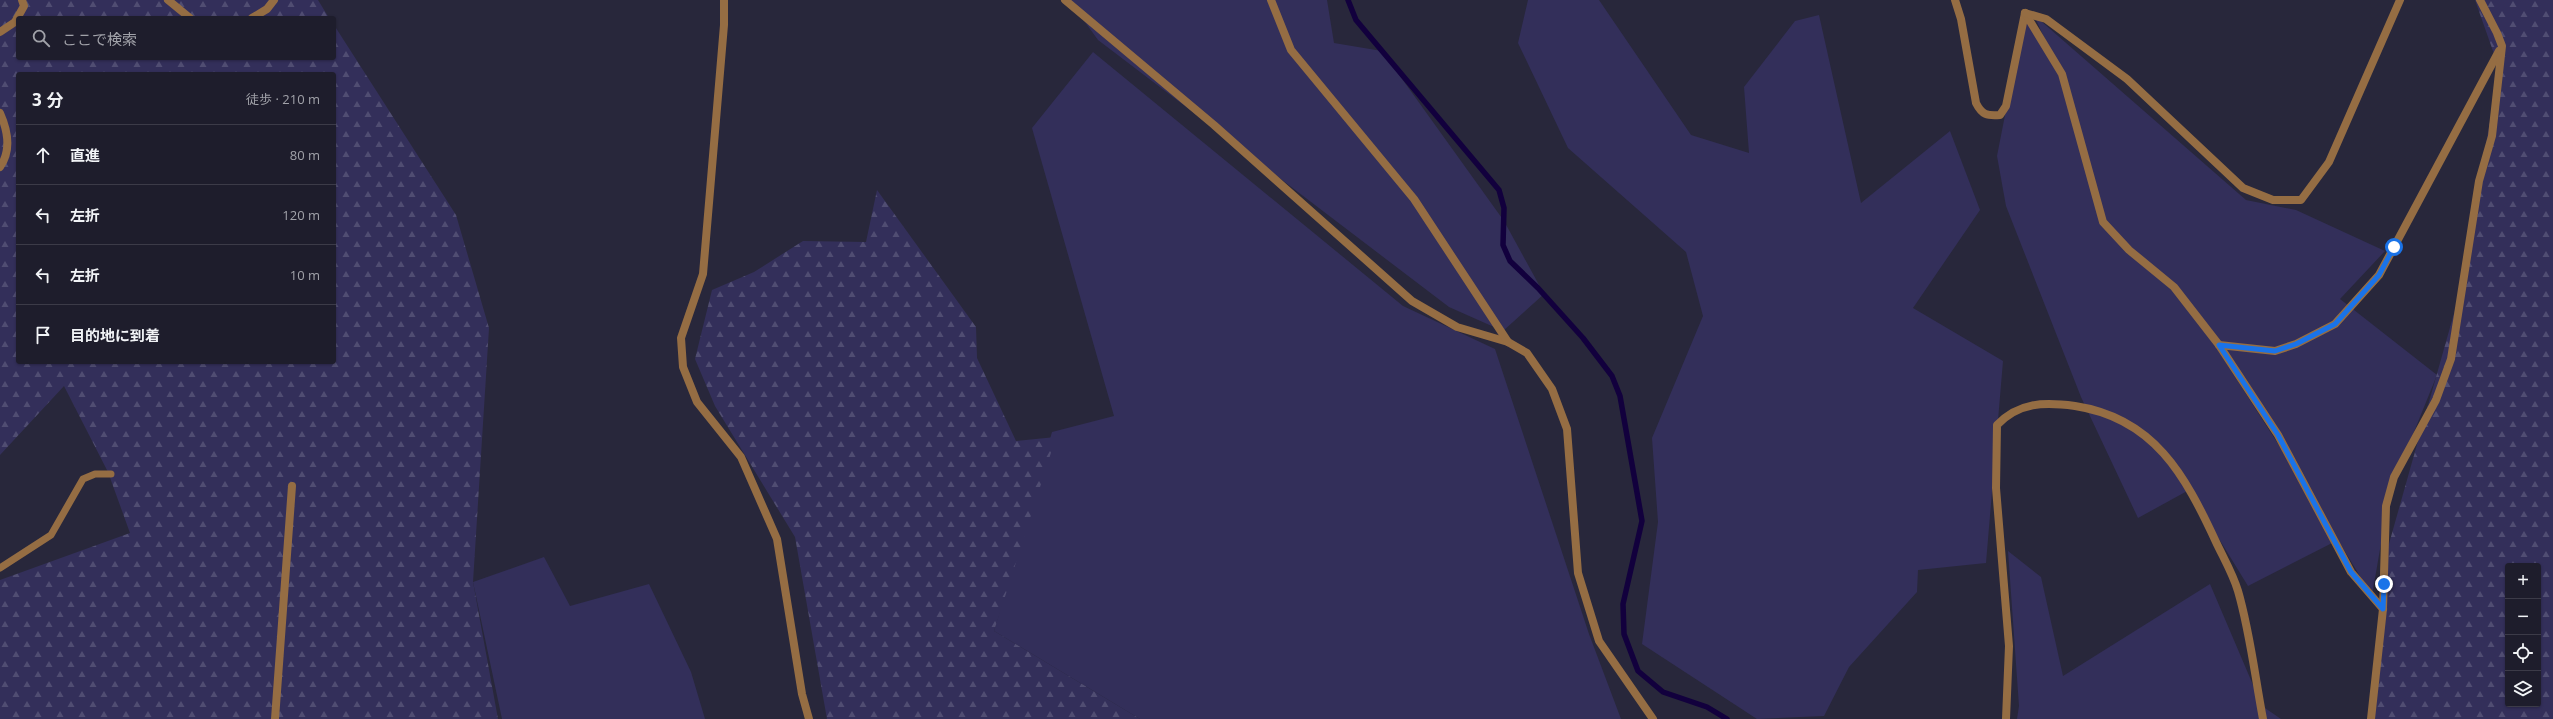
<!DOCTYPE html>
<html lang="ja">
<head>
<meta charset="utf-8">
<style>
  body { margin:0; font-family:"Open Sans","Noto Sans JP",sans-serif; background:#262634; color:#f1f3f6 }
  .controls { position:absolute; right:12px; bottom:12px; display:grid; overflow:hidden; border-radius:4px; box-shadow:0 1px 3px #0004 }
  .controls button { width:36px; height:36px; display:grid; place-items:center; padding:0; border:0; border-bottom:1px solid #3c3b48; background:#1e1d2c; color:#f1f3f6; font:20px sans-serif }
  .stop { position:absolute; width:12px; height:12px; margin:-9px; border:3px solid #1a73e8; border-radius:50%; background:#fff }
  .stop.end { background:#1a73e8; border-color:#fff; box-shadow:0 1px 4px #0008 }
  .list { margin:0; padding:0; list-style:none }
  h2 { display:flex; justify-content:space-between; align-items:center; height:52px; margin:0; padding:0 16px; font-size:17px }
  h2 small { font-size:13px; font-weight:400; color:#a1a2a9 }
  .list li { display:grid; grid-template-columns:26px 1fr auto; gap:12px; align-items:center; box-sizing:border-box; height:60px; padding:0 16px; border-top:1px solid #3c3b48 }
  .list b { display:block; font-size:15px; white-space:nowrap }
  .list em { font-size:13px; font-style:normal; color:#a1a2a9 }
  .icon { flex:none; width:22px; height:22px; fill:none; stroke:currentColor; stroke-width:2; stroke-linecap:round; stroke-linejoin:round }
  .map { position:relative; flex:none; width:2553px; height:719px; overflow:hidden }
  .search { position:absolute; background:#1e1d2c; box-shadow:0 1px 3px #0004; left:16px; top:16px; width:320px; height:44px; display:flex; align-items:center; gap:10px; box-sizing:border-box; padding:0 14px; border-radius:4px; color:#a1a2a9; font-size:15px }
  .panel { position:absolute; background:#1e1d2c; box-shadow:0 1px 3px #0004; left:16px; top:72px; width:320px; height:292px; border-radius:4px }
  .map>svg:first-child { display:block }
  .green { fill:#332f5a; fill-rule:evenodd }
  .forest { fill:url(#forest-firs); fill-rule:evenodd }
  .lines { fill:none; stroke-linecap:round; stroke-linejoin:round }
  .stream { stroke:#12003d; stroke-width:5.5 }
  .service { stroke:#956d43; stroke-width:7 }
  .minor { stroke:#956d43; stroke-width:8 }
  .route { stroke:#1a73e8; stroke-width:5 }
</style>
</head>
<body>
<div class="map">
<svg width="2553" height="719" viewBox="0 0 2553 719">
  <defs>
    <pattern id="forest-firs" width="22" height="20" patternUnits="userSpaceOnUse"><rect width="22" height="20" fill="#332f5a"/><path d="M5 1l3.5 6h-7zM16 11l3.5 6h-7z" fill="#504d72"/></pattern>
  </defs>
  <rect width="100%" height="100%" fill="#28273b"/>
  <g class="green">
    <path d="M 1069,0 L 1327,0 L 1334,43 L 1382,51 L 1504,221 L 1544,294 L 1503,331 L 1449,307 L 1098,40 Z"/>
    <path d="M 1528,0 L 1599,0 L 1691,135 L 1749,153 L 1744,87 L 1795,21 L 1819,15 L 1861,203 L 1950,131 L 1980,210 L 1913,308 L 2003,361 L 1986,563 L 1918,570 L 1917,592 L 1849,667 L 1824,716 L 1757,719 L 1642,644 L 1658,522 L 1652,438 L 1703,316 L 1686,252 L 1568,148 L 1518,43 Z"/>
    <path d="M 2025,13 L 2046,42 L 2034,15 L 2246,200 L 2296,210 L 2385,251 L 2340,299 L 2437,375 L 2390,491 L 2372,596 L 2338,540 L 2248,586 L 2189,490 L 2138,518 L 2081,397 L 2006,206 L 1997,156 ZM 2214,344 L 2228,359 L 2305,486 Z"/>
    <path d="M 1093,52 L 1403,306 L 1495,349 L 1589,634 L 1621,719 L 1140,719 L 994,631 L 1052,432 L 1114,416 L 1032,128 Z"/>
    <path d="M 2008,551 L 2041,577 L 2063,676 L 2210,584 L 2262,706 L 2281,719 L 2017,719 L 2019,706 Z"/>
    <path d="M 544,557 L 570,606 L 649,584 L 691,672 L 705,719 L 502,719 L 473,582 Z"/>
  </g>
  <g class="forest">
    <path d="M 0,0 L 318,0 L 329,18 L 18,18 L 18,58 L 334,58 L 334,25 L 456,215 L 489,328 L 473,582 L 498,719 L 0,719 L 0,580 L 130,533 L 108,472 L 64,386 L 0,455 ZM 18,74 L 334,74 L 334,362 L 18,362 Z"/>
    <path d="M 2475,0 L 2553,0 L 2553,719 L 2370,719 L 2385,558 L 2462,285 L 2499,68 ZM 2508,566 L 2538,566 L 2538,704 L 2508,704 Z"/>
    <path d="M 877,190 L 976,327 L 977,358 L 1016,441 L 1056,437 L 994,631 L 1140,719 L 827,719 L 795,537 L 715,406 L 695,359 L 712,290 L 754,272 L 803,241 L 866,242 Z"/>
  </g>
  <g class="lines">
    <path class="stream" d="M 1348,0 L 1356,20 L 1499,190 L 1504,208 L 1503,245 L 1510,261 L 1538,288 L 1583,338 L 1612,376 L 1620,396 L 1642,521 L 1623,604 L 1624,634 L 1638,671 L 1663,692 L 1707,707 L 1727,719"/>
    <path class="service" d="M 0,568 L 51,535 L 83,479 L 95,474 L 111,474"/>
    <g class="minor">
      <path d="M 168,0 L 190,18"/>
      <path d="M 724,0 L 724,25 L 703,274 L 681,338 L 683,367 L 697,402 L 741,457 L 777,539 L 802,694 L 809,719"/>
      <path d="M 1065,0 L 1214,125 L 1412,301 L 1457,327 L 1508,342 L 1527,353 L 1552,389 L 1567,429 L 1578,573 L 1599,641 L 1653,719"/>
      <path d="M 1271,0 L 1291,50 L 1414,199 L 1508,342"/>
      <path d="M 1955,0 L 1961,19 L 1976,103 C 1982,115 1987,116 2000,115 L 2006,106 L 2025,13"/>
      <path d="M 2025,13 L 2062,74 L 2103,222 L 2129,250 L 2174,287 L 2219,345 L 2278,435 L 2351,572 L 2383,609"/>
      <path d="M 2025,13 L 2046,19 L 2127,79 L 2243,188 L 2273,200 L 2301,200 L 2329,162 L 2400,0"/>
      <path d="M 252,18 L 267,9 L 274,0"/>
      <path d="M 0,32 L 15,22 L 24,6 L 22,0"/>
      <path d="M 0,113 C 8,131 12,150 0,167"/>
      <path d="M 2219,345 L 2275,351 L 2296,344 L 2335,324 L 2379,275 L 2499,51"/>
      <path d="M 275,719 L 292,486"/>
      <path d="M 2006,719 L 2009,646 L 1996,488 L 1997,425 C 2019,402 2044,402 2075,406 C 2154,418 2185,475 2216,542 C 2223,557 2233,574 2238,591 C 2250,632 2255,677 2263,719"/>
      <path d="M 2371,719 L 2383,609 L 2386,506 L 2394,477 L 2436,400 L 2451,359 L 2479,181 L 2492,136 L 2502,46 L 2497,33 L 2480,0"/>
    </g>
  </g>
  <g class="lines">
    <path class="route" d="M 2384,584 L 2383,609 L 2351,572 L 2278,435 L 2219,345 L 2275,351 L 2296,344 L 2335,324 L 2379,275 L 2394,247"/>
  </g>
</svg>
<div class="controls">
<button>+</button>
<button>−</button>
<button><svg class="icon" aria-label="locate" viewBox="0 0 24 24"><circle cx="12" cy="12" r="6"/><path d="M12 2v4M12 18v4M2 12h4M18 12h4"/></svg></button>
<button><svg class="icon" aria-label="layers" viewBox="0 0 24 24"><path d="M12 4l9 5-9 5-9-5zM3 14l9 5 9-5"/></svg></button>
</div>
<div class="stop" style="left:2394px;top:247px"></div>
<div class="stop end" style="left:2384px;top:584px"></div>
<div class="search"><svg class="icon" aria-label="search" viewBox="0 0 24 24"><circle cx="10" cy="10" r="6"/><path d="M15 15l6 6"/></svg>ここで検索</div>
<section class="panel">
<h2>3 分<small>徒歩 · 210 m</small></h2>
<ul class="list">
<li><svg class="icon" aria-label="ahead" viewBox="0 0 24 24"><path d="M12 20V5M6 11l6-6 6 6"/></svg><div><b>直進</b></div><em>80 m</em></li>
<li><svg class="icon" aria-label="left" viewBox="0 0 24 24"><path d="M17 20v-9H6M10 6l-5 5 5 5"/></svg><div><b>左折</b></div><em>120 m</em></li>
<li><svg class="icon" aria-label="left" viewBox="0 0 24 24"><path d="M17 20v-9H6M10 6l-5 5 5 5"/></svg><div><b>左折</b></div><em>10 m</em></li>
<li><svg class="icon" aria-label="arrive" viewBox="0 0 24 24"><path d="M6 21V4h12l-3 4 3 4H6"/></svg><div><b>目的地に到着</b></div></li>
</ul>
</section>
</div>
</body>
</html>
